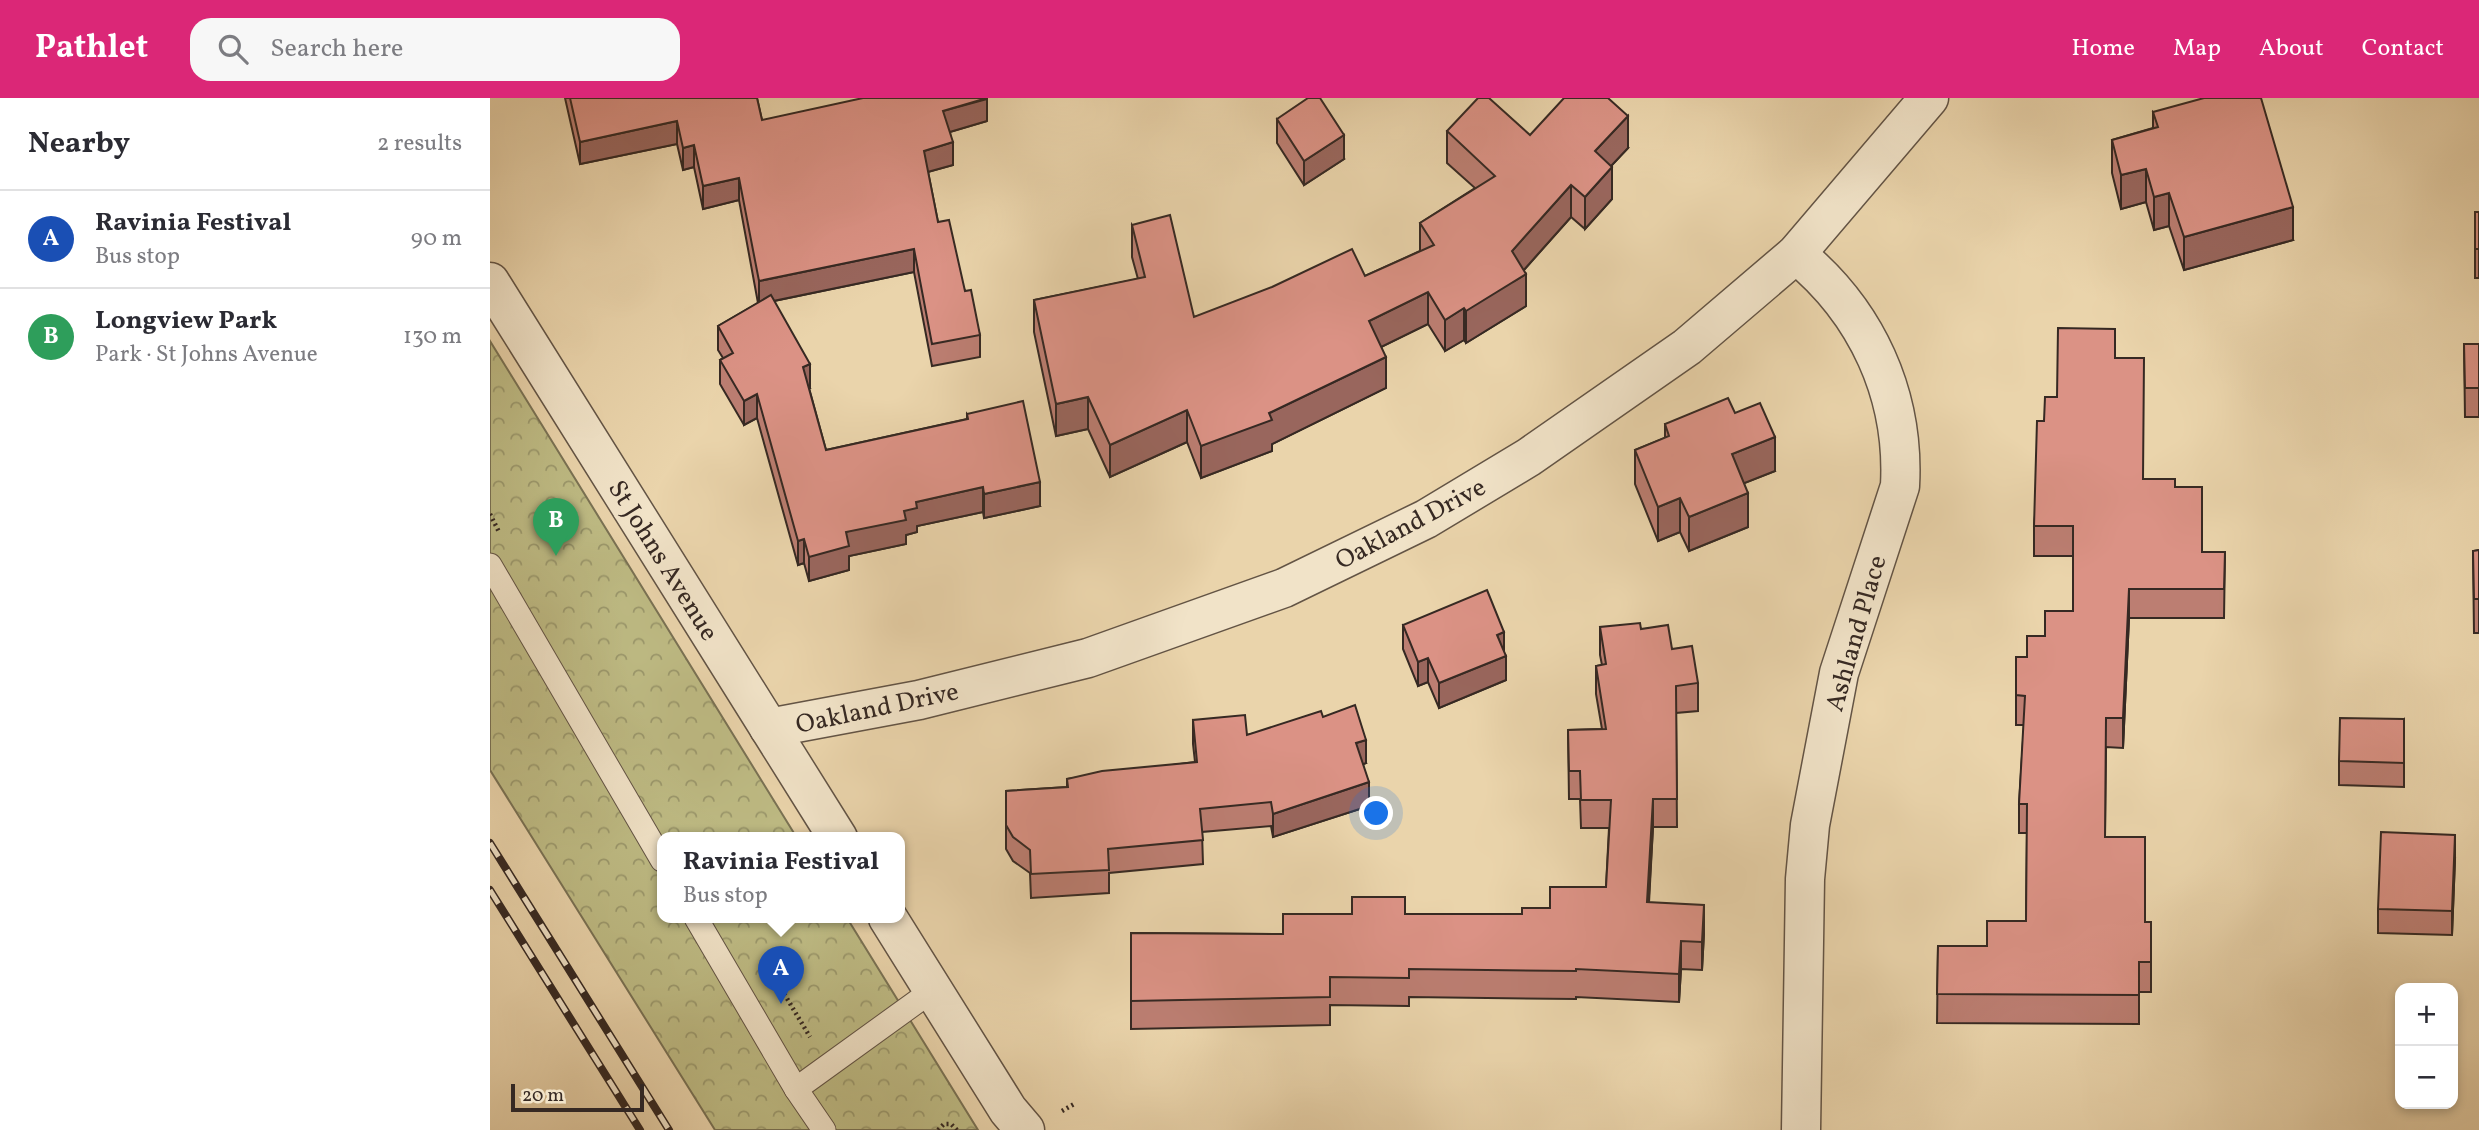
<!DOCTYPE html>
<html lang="en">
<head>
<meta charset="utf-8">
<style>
  body { margin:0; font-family:Vollkorn,serif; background:#f7f7f7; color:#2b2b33 }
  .controls { position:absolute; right:21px; bottom:21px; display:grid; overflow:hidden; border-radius:14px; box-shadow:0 4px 10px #0003 }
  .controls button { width:63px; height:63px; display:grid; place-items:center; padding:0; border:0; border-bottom:2px solid #e1e1e2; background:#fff; color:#2b2b33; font:35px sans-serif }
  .scale { position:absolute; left:21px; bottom:18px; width:133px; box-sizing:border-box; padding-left:7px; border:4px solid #362923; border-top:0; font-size:19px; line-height:24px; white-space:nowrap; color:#362923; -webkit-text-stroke:5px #f1e3c8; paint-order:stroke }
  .you { position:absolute; left:887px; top:716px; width:24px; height:24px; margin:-18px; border:5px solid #fff; border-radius:50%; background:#1a73e8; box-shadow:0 0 0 10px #1a73e833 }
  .badge { display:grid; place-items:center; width:46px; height:46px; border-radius:50%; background:#db2777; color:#fff; font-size:23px; font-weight:700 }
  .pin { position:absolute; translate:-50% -58px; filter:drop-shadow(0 2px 4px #0008) }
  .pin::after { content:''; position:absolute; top:37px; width:24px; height:21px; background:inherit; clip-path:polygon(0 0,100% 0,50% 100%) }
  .popup { position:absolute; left:167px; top:734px; width:248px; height:91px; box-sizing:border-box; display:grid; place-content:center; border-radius:14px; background:#fff; filter:drop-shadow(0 2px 5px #0005); font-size:23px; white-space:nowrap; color:#7c7c81 }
  .popup b { font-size:26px; color:#2b2b33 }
  .popup::after { content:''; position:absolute; left:50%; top:100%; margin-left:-14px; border:14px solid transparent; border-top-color:#fff }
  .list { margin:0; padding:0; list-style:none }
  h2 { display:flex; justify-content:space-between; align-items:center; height:91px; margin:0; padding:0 28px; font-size:30px }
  h2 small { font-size:23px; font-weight:400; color:#7c7c81 }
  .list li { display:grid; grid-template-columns:46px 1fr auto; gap:21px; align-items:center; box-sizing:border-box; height:98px; padding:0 28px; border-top:2px solid #e1e1e2 }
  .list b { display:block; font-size:26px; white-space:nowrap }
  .list p { margin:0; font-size:23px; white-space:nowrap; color:#7c7c81 }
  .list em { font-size:23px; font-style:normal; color:#7c7c81 }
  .icon { flex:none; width:38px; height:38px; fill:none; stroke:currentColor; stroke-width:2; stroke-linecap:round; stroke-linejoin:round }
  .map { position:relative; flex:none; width:1989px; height:1032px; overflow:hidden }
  header { display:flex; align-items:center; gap:42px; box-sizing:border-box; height:98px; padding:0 35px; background:#db2777; color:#fff }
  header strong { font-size:33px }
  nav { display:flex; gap:38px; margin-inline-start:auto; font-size:24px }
  .search { width:490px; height:63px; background:#f7f7f7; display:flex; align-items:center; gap:18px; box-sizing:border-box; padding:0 24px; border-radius:21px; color:#7c7c81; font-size:26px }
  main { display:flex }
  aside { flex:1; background:#fff }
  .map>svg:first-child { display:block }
  .park { fill:url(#park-crowns); stroke:#7a7254; stroke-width:2 }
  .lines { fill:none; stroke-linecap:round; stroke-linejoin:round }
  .lane-casing { stroke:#635445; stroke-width:25 }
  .street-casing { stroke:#635445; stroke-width:41 }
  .path { stroke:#362923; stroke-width:4.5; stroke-dasharray:2 3.5; stroke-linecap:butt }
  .lane { stroke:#f1e3c8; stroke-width:23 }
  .street { stroke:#f1e3c8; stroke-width:38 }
  .rail-casing { stroke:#362923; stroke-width:8 }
  .rail { stroke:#f1e3c8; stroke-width:5; stroke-dasharray:16; stroke-linecap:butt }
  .wall { fill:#bc7e72; stroke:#362923; stroke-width:2 }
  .shaded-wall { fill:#99665d; stroke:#362923; stroke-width:2 }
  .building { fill:#db9285; stroke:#362923; stroke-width:2 }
  .labels { text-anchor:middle; stroke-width:7; stroke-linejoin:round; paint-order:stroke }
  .street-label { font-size:26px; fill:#362923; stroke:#f1e3c8 }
</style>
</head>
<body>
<header>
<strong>Pathlet</strong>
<div class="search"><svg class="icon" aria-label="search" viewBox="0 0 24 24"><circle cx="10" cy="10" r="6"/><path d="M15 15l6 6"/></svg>Search here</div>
<nav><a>Home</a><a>Map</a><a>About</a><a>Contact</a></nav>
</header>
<main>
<aside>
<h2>Nearby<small>2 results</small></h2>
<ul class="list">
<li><span class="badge" style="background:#1a4fb4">A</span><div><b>Ravinia Festival</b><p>Bus stop</p></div><em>90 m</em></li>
<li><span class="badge" style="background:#2e9e5b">B</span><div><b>Longview Park</b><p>Park · St Johns Avenue</p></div><em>130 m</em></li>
</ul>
</aside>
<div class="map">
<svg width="1989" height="1032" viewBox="0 0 1989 1032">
  <defs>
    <pattern id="park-crowns" width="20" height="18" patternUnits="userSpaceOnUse" patternTransform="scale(1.75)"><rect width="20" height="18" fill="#bebb84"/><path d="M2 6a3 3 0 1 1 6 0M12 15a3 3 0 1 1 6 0" fill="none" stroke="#9b986c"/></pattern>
  </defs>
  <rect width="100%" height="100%" fill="#ead4ab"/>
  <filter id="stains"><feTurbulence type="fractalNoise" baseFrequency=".00286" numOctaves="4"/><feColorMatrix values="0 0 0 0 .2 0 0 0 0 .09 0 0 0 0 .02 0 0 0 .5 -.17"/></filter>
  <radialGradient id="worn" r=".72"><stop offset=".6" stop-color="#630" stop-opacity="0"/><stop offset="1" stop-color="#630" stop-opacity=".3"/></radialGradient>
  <path class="park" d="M 0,243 L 307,740 L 172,740 L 172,820 L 357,820 L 488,1032 L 225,1032 L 0,672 Z"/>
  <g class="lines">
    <g class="lane-casing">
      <g id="lane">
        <path d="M 0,467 L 172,762"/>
        <path d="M 206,820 L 306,991 L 334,1032"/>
        <path d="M 306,991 L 443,892"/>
      </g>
    </g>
    <g class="street-casing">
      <g id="street">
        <path d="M 1306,156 C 1377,214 1415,297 1410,388 L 1349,575 L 1320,727 L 1315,781 L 1311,1032"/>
        <path d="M 0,184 L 348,740"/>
        <path d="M 279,630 L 429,602 L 598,560 L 794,490 L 936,421 L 1039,359 L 1197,249 L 1306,156 L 1439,0"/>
        <path d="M 398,820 L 518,1012 L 535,1032"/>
      </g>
    </g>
    <g class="path">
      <path d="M 0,416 L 9,434"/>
      <path d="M 283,877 L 320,939"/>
      <path d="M 572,1013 L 584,1006"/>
      <path d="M 448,1032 L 454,1026 L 461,1026 L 467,1032"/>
    </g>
    <use href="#lane" class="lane"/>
    <use href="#street" class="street"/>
    <g class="rail-casing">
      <g id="rail">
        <path d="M 0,745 L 179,1032"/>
        <path d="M 0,792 L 150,1032"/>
      </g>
    </g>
    <use href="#rail" class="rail"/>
  </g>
  <g class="wall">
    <path d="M 75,0 L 267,0 L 272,22 L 497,23 L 460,34 L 463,67 L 438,74 L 448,124 L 475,193 L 490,237 L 490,259 L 442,268 L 424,174 L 284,203 L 320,290 L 319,290 L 336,352 L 477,321 L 477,316 L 550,408 L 494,420 L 493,414 L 427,428 L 427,434 L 416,437 L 416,446 L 359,458 L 359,472 L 319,483 L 314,465 L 308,467 L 267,320 L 254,327 L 230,286 L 230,262 L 233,260 L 228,252 L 228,228 L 268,205 L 249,102 L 213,111 L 204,69 L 193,72 L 187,46 L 90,66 Z"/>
    <path d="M 1663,14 L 1803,142 L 1694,172 L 1679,128 L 1664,132 L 1656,104 L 1631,111 L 1622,75 L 1622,42 L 1663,30 Z"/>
    <path d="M 787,21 L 854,61 L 814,87 L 787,45 Z"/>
    <path d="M 957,33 L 1040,37 L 1138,50 L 1121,68 L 1122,101 L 1095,131 L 1081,119 L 1034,172 L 1036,208 L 976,245 L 974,242 L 955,253 L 938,226 L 891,249 L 896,290 L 782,346 L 782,353 L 711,380 L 697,344 L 620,379 L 598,331 L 566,338 L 544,234 L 544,202 L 648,181 L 642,159 L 642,127 L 704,219 L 875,178 L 930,153 L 930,125 L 985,90 L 957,65 Z"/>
    <rect x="1985" y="114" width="4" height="66"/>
    <path d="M 1974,246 L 1989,246 L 1989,319 L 1975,319 Z"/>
    <path d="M 1625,260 L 1653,381 L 1685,389 L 1712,454 L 1735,454 L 1734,520 L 1639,520 L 1633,650 L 1616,649 L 1615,739 L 1655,824 L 1661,824 L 1661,894 L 1649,894 L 1649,926 L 1447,925 L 1448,848 L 1497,848 L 1536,823 L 1537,735 L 1529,735 L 1529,706 L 1534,627 L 1526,627 L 1526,559 L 1537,559 L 1555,538 L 1583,513 L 1583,458 L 1544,458 L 1544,428 L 1554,323 L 1567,299 Z"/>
    <path d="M 1245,315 L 1285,373 L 1254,385 L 1258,429 L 1199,453 L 1190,434 L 1168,443 L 1145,386 L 1145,352 L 1175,340 L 1175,326 Z"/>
    <path d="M 1989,452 L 1989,535 L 1984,535 L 1983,453 Z"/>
    <path d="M 913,527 L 1014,554 L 1016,582 L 949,610 L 938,584 L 928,588 L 913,551 Z"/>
    <path d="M 1110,529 L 1151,531 L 1182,551 L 1208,585 L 1208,613 L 1186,615 L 1187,729 L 1163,729 L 1159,805 L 1214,835 L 1212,872 L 1191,871 L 1189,904 L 1086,899 L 1086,901 L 919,899 L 919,908 L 840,907 L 840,927 L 641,931 L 641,835 L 793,836 L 915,816 L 1032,816 L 1060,810 L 1116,789 L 1119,730 L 1091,730 L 1090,701 L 1079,701 L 1078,632 L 1112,631 L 1106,596 L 1106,568 L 1112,567 L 1110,557 Z"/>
    <path d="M 833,619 L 876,665 L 873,666 L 879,708 L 783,739 L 781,728 L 712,734 L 713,766 L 619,775 L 619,795 L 541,800 L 540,775 L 523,763 L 516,751 L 516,693 L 577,689 L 577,681 L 705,664 L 703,646 L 703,622 L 757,637 Z"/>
    <path d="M 1914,621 L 1914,689 L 1849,687 L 1849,663 Z"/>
    <path d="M 1965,761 L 1962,837 L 1888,835 L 1888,811 Z"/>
  </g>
  <g class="shaded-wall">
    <path d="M 497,1 L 497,23 L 453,36 L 453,13 Z"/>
    <path d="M 1138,18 L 1138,50 L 1105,85 L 1105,53 Z"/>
    <path d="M 187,23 L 187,46 L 90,66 L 90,44 Z"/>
    <path d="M 854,37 L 854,61 L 814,87 L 814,63 Z"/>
    <path d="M 463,44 L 463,67 L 434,75 L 434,53 Z"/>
    <path d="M 204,47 L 204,69 L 193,72 L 193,50 Z"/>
    <path d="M 1122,69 L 1122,101 L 1095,131 L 1095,99 Z"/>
    <path d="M 1656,71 L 1656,104 L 1631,111 L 1631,77 Z"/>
    <path d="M 249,80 L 249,102 L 213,111 L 213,88 Z"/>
    <path d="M 1081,87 L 1081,119 L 1023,184 L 1036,176 L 1036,208 L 976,245 L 976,213 L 1022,153 Z"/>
    <path d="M 1679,95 L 1679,128 L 1664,132 L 1664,99 Z"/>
    <path d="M 1803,109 L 1803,142 L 1694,172 L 1694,139 Z"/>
    <path d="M 424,151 L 424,174 L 269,206 L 269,183 Z"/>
    <path d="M 938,194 L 938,226 L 879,255 L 879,223 Z"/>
    <path d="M 974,210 L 974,242 L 955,253 L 955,222 Z"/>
    <path d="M 896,259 L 896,290 L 782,346 L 782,353 L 711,380 L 711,348 Z"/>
    <path d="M 320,266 L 320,290 L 313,293 L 313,269 Z"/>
    <path d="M 267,296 L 267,320 L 254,327 L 254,303 Z"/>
    <path d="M 598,299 L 598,331 L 566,338 L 566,306 Z"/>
    <path d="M 697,312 L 697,344 L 620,379 L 620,347 Z"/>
    <path d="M 1285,339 L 1285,373 L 1242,390 L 1242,356 Z"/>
    <path d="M 550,384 L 550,408 L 494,420 L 494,396 Z"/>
    <path d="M 493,389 L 493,414 L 427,428 L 427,434 L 416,437 L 416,446 L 359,458 L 359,472 L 319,483 L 319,459 L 356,434 L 414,413 L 426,404 Z"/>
    <path d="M 1258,395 L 1258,429 L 1199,453 L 1199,419 Z"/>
    <path d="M 1190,400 L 1190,434 L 1168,443 L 1168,409 Z"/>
    <path d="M 314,441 L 314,465 L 308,467 L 308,443 Z"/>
    <path d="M 1639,491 L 1639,520 L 1633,650 L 1633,620 Z"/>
    <path d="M 1014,534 L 1014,558 L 1007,537 Z"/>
    <path d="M 1016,558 L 1016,582 L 949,610 L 949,585 Z"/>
    <path d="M 938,560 L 938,584 L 928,588 L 928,564 Z"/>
    <path d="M 876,642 L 876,665 L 866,669 L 866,645 Z"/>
    <path d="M 879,684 L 879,708 L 783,739 L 783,716 Z"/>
    <path d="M 1163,701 L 1163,729 L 1157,832 L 1157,804 Z"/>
    <path d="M 1965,737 L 1965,761 L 1962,837 L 1962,813 Z"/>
    <path d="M 1214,807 L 1214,835 L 1212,872 L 1212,844 Z"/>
    <path d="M 1191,843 L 1191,871 L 1189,904 L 1189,876 Z"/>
  </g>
  <g class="building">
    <path d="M 80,0 L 267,0 L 272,22 L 373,0 L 497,0 L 453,13 L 463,44 L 434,53 L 448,124 L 459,122 L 475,193 L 481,192 L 490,237 L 442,246 L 424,151 L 269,183 L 249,80 L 213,88 L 204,47 L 193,50 L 187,23 L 90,44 Z"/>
    <path d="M 818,0 L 830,0 L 854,37 L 814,63 L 787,21 Z"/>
    <path d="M 988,0 L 999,0 L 1040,37 L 1074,0 L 1118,0 L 1138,18 L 1105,53 L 1122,69 L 1095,99 L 1081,87 L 1022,153 L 1036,176 L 976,213 L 974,210 L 955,222 L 938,194 L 879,223 L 896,259 L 779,315 L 782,322 L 711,348 L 697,312 L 620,347 L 598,299 L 566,306 L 544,202 L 655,179 L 642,127 L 680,117 L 704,219 L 782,189 L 862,151 L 875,178 L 944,147 L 930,125 L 1005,78 L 957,33 Z"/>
    <path d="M 1714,0 L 1771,0 L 1803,109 L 1694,139 L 1679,95 L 1664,99 L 1656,71 L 1631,77 L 1622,42 L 1668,29 L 1663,14 Z"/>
    <rect x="1985" y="114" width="4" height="37"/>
    <path d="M 281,197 L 320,266 L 313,269 L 336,352 L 478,321 L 477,316 L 533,303 L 550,384 L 494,396 L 493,389 L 426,404 L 427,410 L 414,413 L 416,422 L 356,434 L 359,448 L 319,459 L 314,441 L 308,443 L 267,296 L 254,303 L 230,262 L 243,255 L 228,228 Z"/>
    <path d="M 1568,230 L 1625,231 L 1625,260 L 1654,260 L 1653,381 L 1685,381 L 1685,389 L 1712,389 L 1712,454 L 1735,454 L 1734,491 L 1639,491 L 1633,620 L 1616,620 L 1615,739 L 1655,739 L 1655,824 L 1661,824 L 1661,864 L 1649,864 L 1649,897 L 1447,896 L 1448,848 L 1497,848 L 1497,823 L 1536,823 L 1537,706 L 1529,706 L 1535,598 L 1526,597 L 1526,559 L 1537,559 L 1537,538 L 1555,538 L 1555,513 L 1583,513 L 1583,428 L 1544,428 L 1547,323 L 1554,323 L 1555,299 L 1567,299 Z"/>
    <path d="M 1974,246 L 1989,246 L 1989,290 L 1975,290 Z"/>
    <path d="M 1238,300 L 1245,315 L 1270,305 L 1285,339 L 1242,356 L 1258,395 L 1199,419 L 1190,400 L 1168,409 L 1145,352 L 1179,338 L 1175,326 Z"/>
    <path d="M 1989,452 L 1989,501 L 1984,501 L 1983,453 Z"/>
    <path d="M 997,492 L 1014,534 L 1007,537 L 1016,558 L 949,585 L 938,560 L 928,564 L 913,527 Z"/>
    <path d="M 1150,525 L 1151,531 L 1178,527 L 1182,551 L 1202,548 L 1208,585 L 1186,588 L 1187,701 L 1163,701 L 1157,804 L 1214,807 L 1212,844 L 1191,843 L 1189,876 L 1086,871 L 1086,873 L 919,871 L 919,880 L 840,879 L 840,899 L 641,903 L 641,835 L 793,836 L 793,816 L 862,816 L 862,799 L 915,799 L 915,816 L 1032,816 L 1032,810 L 1060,810 L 1060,789 L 1116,789 L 1121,702 L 1091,702 L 1090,673 L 1079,673 L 1078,632 L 1116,631 L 1106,568 L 1116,566 L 1110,529 Z"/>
    <path d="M 865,607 L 876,642 L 866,645 L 879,684 L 783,716 L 781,704 L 710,711 L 713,742 L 618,751 L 619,772 L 541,776 L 540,752 L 523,739 L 516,727 L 516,693 L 578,689 L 577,681 L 612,673 L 707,664 L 703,622 L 755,617 L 757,637 L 831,613 L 833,619 Z"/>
    <path d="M 1850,620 L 1914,621 L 1914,665 L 1849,663 Z"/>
    <path d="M 1891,734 L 1965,737 L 1962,813 L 1888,811 Z"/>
  </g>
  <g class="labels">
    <g class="street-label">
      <text transform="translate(920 425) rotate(-28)" y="9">Oakland Drive</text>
      <text transform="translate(174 462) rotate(58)" y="9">St Johns Avenue</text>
      <text transform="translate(1365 535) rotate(-74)" y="9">Ashland Place</text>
      <text transform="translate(387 609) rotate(-12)" y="9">Oakland Drive</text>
    </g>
  </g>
  <rect width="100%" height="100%" filter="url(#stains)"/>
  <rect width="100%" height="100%" fill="url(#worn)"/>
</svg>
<div class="controls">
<button>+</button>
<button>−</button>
</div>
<div class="scale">20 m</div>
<div class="you"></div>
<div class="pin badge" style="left:291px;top:906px;background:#1a4fb4">A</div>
<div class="popup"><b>Ravinia Festival</b>Bus stop</div>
<div class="pin badge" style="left:66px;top:458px;background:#2e9e5b">B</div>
</div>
</main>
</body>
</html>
